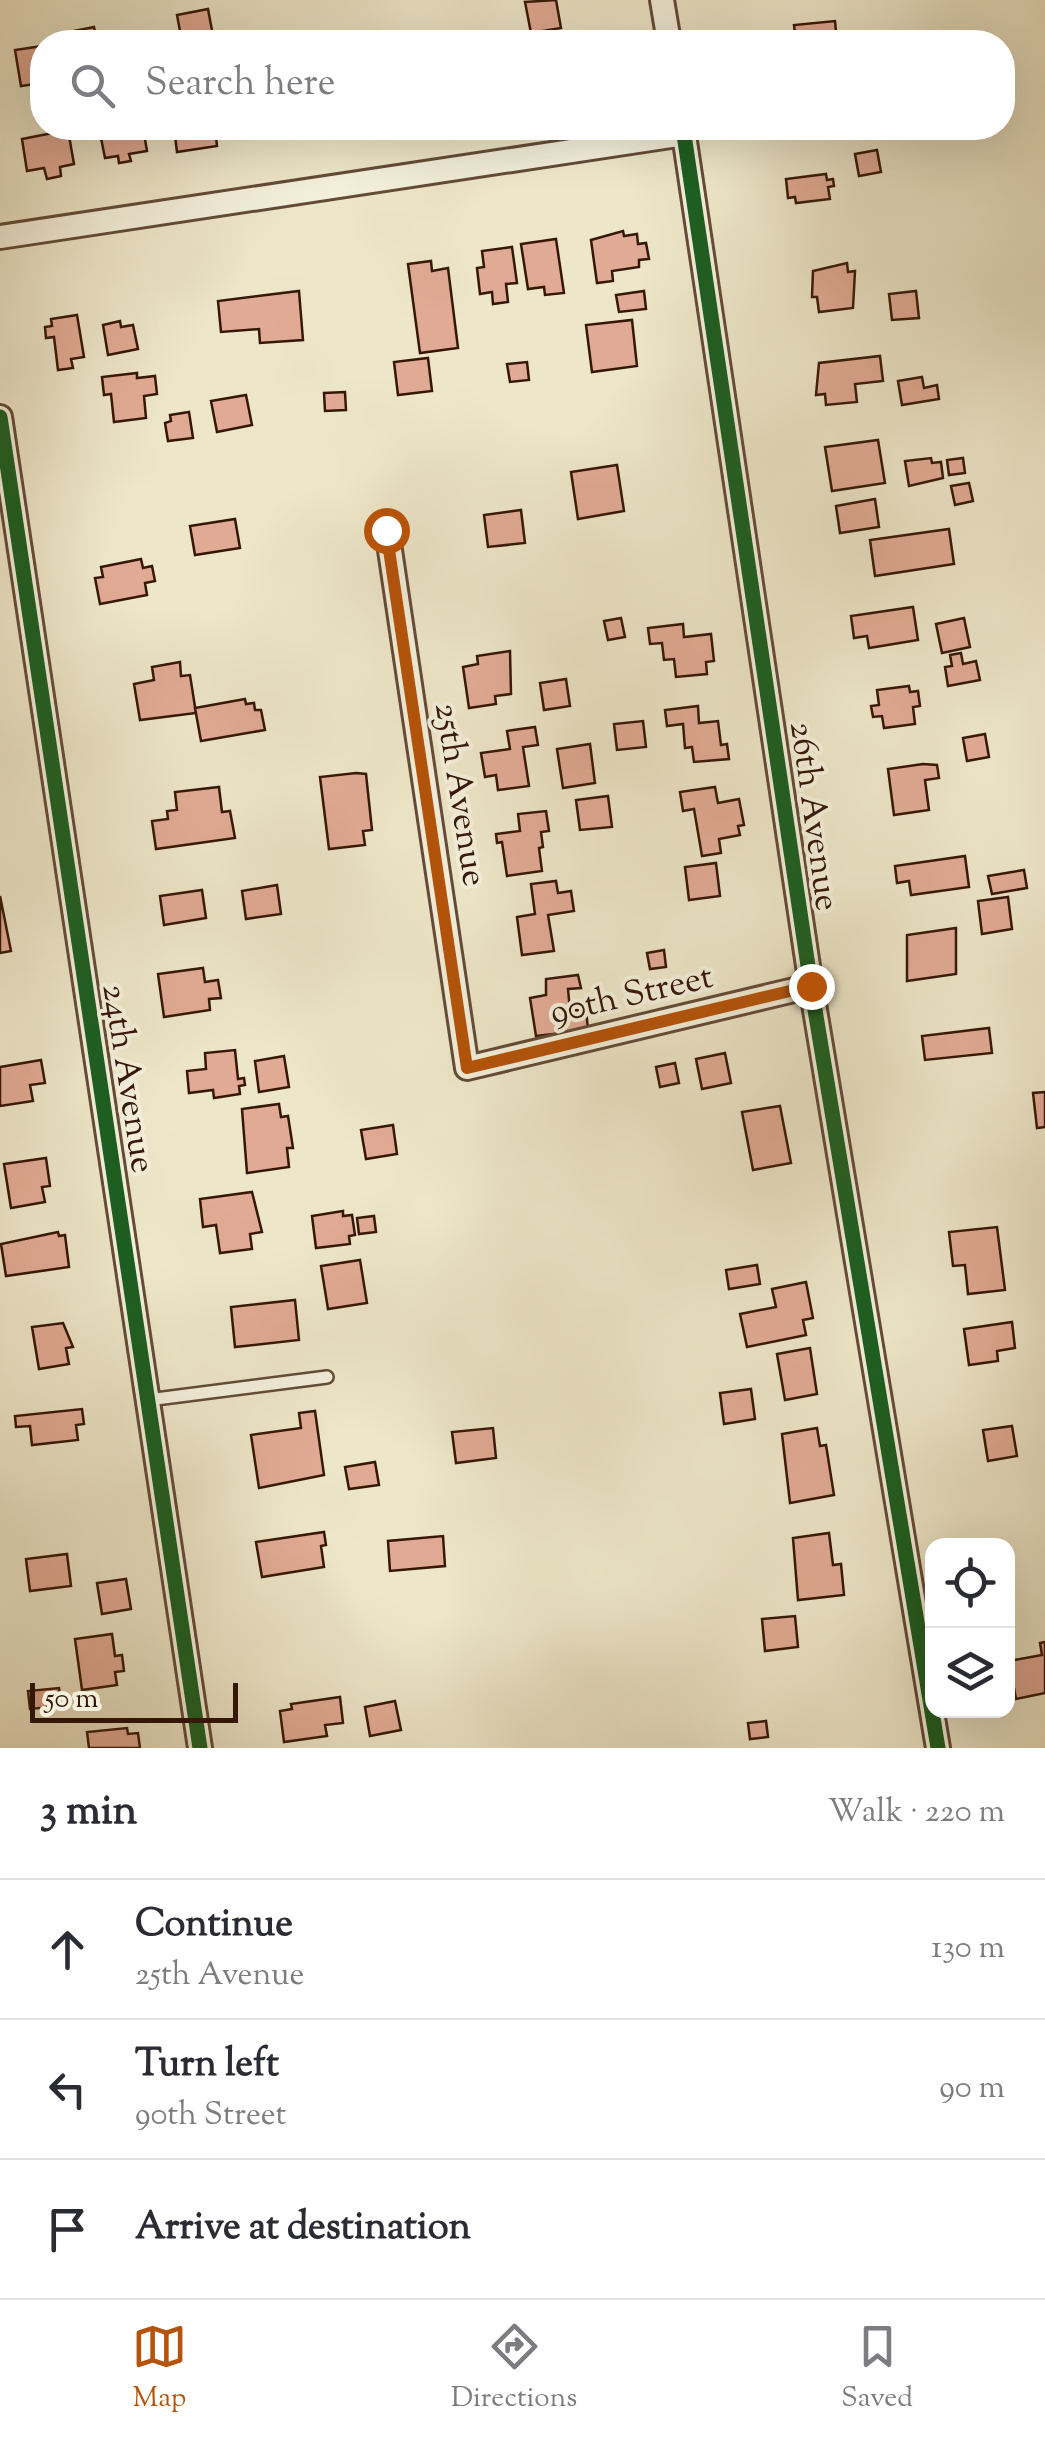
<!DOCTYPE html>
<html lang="en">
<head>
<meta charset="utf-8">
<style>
  body { margin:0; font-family:"Sorts Mill Goudy",serif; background:#f2f2f3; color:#2b2b33 }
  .controls { position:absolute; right:30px; bottom:30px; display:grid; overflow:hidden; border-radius:20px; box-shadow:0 10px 40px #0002 }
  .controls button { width:90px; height:90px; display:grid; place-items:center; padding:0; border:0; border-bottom:2px solid #e1e1e2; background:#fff; color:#2b2b33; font:50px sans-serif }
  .scale { position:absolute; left:30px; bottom:25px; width:208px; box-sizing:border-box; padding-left:10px; border:5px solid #361706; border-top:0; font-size:28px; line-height:35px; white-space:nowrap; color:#361706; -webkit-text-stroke:8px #f3efdb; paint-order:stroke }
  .stop { position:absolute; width:30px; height:30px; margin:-22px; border:8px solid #b45309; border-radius:50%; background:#fff }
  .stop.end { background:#b45309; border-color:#fff; box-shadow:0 2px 10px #0008 }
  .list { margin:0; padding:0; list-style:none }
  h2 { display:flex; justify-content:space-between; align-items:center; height:130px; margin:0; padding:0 40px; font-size:42px }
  h2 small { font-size:32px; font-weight:400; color:#7c7c81 }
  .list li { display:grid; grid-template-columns:65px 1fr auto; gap:30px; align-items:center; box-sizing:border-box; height:140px; padding:0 40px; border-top:2px solid #e1e1e2 }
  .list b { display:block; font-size:38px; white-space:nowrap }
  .list p { margin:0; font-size:32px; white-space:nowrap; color:#7c7c81 }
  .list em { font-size:32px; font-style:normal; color:#7c7c81 }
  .icon { flex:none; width:55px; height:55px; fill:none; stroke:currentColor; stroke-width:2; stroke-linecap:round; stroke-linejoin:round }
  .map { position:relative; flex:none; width:1045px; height:1748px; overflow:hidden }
  .search { position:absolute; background:#fff; box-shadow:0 10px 40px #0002; left:30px; right:30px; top:30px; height:110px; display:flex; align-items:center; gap:25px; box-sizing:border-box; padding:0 35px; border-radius:40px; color:#7c7c81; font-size:38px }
  .sheet { height:550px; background:#fff }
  nav { display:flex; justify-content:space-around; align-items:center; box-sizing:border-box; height:140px; border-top:2px solid #e1e1e2; background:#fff; font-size:28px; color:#7c7c81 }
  nav a { display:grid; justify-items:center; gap:5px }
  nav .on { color:#b45309 }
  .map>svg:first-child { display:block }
  .building { fill:#e1aa94; stroke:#361706; stroke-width:2.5 }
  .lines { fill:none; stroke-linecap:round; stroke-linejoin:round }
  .lane-casing { stroke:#644b36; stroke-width:16 }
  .street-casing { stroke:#644b36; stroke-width:28 }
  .lane { stroke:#f3efdb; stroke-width:11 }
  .street { stroke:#f3efdb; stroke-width:22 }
  .cycleway-casing { stroke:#f3efdb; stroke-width:21 }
  .cycleway { stroke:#1b5e20; stroke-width:15 }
  .route { stroke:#b45309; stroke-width:12 }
  .labels { text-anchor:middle; stroke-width:8; stroke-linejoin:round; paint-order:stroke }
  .street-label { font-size:35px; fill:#361706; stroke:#f3efdb }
</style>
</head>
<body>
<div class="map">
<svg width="1045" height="1748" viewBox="0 0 1045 1748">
  <rect width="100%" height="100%" fill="#ede6c8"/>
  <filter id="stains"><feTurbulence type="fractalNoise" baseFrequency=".002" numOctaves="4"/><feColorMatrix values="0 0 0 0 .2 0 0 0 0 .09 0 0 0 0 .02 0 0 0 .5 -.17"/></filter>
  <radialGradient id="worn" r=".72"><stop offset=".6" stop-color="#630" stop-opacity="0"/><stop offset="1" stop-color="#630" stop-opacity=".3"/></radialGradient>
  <g class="building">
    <path d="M 556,0 L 561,28 L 531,33 L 525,2 Z"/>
    <path d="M 208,9 L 214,41 L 182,42 L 177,15 Z"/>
    <path d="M 835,21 L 837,42 L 796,42 L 794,25 Z"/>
    <path d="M 94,27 L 97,42 L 66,42 L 64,33 Z"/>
    <path d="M 388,33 L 389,42 L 348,42 L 348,38 Z"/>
    <path d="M 42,46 L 42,83 L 21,86 L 15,50 Z"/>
    <path d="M 99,128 L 143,128 L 147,151 L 129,154 L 131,161 L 119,163 L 118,156 L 105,158 Z"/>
    <path d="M 174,128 L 215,128 L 217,146 L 177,152 Z"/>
    <path d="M 68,130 L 74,164 L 60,167 L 61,176 L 47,179 L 44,168 L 27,171 L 22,139 Z"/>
    <path d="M 877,150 L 881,172 L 859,176 L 855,154 Z"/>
    <path d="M 826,174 L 827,180 L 833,179 L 834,186 L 828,187 L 830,199 L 796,203 L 795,197 L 788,198 L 786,179 Z"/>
    <path d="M 623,231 L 624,236 L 637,234 L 638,244 L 646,243 L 649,259 L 639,260 L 639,267 L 612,271 L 613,281 L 597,283 L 591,240 Z"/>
    <path d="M 556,239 L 564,293 L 545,295 L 544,287 L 528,289 L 521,244 Z"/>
    <path d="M 512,247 L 517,283 L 506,284 L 508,302 L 493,304 L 492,292 L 480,294 L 477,268 L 484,267 L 482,251 Z"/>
    <path d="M 431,261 L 432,271 L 448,268 L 458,348 L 420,353 L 408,264 Z"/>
    <path d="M 847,263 L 848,272 L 855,271 L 853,308 L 819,312 L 817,297 L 812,297 L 813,271 Z"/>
    <path d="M 299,291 L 303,340 L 260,343 L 259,329 L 221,332 L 218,301 Z"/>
    <path d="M 644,291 L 646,309 L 619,312 L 616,295 Z"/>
    <path d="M 916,291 L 919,318 L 892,320 L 889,294 Z"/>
    <path d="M 77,315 L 84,357 L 71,359 L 73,368 L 58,370 L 54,337 L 46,338 L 45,327 L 52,326 L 51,319 Z"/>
    <path d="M 632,320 L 637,366 L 592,372 L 586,325 Z"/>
    <path d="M 120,321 L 121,327 L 133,325 L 138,349 L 108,355 L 103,325 Z"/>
    <path d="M 880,356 L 883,381 L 855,384 L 857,402 L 826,405 L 825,394 L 816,395 L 819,363 Z"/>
    <path d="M 428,358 L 432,391 L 398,395 L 394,362 Z"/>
    <path d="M 527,362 L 529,380 L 510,382 L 507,364 Z"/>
    <path d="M 137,373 L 137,378 L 155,376 L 157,394 L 144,396 L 146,418 L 114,422 L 111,394 L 104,395 L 102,377 Z"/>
    <path d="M 922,377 L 924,388 L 937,385 L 939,399 L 902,405 L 898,381 Z"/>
    <path d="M 345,392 L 346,410 L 325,411 L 324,393 Z"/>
    <path d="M 246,395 L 252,425 L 217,432 L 211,401 Z"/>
    <path d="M 189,412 L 193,438 L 168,441 L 165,423 L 171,421 L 170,415 Z"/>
    <path d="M 878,440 L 885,483 L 832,491 L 825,447 Z"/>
    <path d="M 931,458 L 932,463 L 941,462 L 943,478 L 909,486 L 905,461 Z"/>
    <path d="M 963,458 L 965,473 L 949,475 L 947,460 Z"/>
    <path d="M 617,465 L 624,511 L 578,519 L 571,472 Z"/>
    <path d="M 969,483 L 973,501 L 955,505 L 951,486 Z"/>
    <path d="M 875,499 L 879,527 L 840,533 L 836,506 Z"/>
    <path d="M 521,510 L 525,543 L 488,547 L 484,515 Z"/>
    <path d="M 235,519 L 240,548 L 195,555 L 190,526 Z"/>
    <path d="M 949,529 L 954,564 L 875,576 L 870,540 Z"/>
    <path d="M 141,559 L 143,568 L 152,566 L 155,581 L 145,583 L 147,595 L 100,604 L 95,578 L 103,577 L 101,567 Z"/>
    <path d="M 913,607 L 918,640 L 869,648 L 867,636 L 854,638 L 851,616 Z"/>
    <path d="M 621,618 L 625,637 L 608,640 L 604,621 Z"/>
    <path d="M 964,618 L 970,647 L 942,653 L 936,624 Z"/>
    <path d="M 683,624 L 684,637 L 711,634 L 714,661 L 706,662 L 707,674 L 676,677 L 674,659 L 664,660 L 662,643 L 650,644 L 648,628 Z"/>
    <path d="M 510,651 L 511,694 L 495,696 L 496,704 L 469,708 L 463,667 L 478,664 L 477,656 Z"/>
    <path d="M 961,653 L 963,664 L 976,661 L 980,680 L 948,686 L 945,667 L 952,666 L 950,655 Z"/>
    <path d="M 180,662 L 181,676 L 190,675 L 196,713 L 140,720 L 134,684 L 154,680 L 152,667 Z"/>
    <path d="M 566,679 L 570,706 L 544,710 L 540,683 Z"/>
    <path d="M 909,686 L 910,692 L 918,691 L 920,706 L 913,707 L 915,724 L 884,728 L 882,716 L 873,717 L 871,706 L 879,705 L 877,690 Z"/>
    <path d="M 245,699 L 246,704 L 254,703 L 255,710 L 261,710 L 265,730 L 201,741 L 195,708 Z"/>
    <path d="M 698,706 L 699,723 L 718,721 L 721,745 L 727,744 L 729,759 L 694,762 L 692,747 L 685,748 L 683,724 L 667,726 L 665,710 Z"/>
    <path d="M 643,721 L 646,747 L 617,750 L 614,724 Z"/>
    <path d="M 535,727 L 538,745 L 523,747 L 529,786 L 498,790 L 496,775 L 485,777 L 481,753 L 510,749 L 507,731 Z"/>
    <path d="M 985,734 L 989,757 L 967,761 L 963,738 Z"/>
    <path d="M 590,744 L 595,783 L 563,788 L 557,749 Z"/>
    <path d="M 923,764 L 937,765 L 939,778 L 925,780 L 929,810 L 894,815 L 888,769 Z"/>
    <path d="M 356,773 L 366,774 L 372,830 L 363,831 L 365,845 L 329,849 L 320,777 Z"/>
    <path d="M 219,787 L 222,812 L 230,811 L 235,838 L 156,849 L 152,821 L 168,819 L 167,811 L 177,810 L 175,792 Z"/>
    <path d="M 715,787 L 718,803 L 739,799 L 744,825 L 738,826 L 740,835 L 719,839 L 721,853 L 702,856 L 694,809 L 683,811 L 680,792 Z"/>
    <path d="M 608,796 L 612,827 L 580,830 L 576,800 Z"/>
    <path d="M 546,811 L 549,831 L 541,832 L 543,847 L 539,848 L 542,871 L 507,876 L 502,842 L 497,843 L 496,834 L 520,831 L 518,814 Z"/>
    <path d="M 965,856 L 969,887 L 911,895 L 909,881 L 897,883 L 895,866 Z"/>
    <path d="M 716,863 L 720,896 L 689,900 L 685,867 Z"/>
    <path d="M 1024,870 L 1027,888 L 992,894 L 988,876 Z"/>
    <path d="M 556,881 L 558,893 L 571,891 L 574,911 L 548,915 L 554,951 L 522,955 L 517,917 L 535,914 L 531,884 Z"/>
    <path d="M 277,885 L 281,914 L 246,919 L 242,891 Z"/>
    <path d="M 202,890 L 206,918 L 164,925 L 160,896 Z"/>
    <path d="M 0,896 L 11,951 L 0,953 Z"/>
    <path d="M 1008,897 L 1012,929 L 982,934 L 978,901 Z"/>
    <path d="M 956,928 L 956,974 L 907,981 L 907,935 Z"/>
    <path d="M 664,950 L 666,967 L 650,969 L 647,953 Z"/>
    <path d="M 203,968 L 205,982 L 218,980 L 221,998 L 209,999 L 210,1010 L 164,1017 L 158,974 Z"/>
    <path d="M 578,975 L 581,988 L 568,989 L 570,1011 L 586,1009 L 588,1030 L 536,1036 L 530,998 L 546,995 L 546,979 Z"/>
    <path d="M 989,1028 L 992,1053 L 925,1060 L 922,1036 Z"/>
    <path d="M 235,1050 L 238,1079 L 244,1078 L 245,1085 L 239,1086 L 240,1094 L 214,1098 L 213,1090 L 189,1093 L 187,1071 L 206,1069 L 205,1053 Z"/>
    <path d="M 725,1053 L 731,1083 L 702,1089 L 696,1059 Z"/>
    <path d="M 284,1056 L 289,1087 L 259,1092 L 255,1061 Z"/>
    <path d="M 41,1060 L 45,1083 L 30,1085 L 33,1101 L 0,1106 L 0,1067 Z"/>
    <path d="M 675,1063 L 679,1083 L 660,1087 L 656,1067 Z"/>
    <path d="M 1045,1092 L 1045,1127 L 1037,1128 L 1033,1093 Z"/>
    <path d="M 279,1104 L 281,1117 L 288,1116 L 293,1148 L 287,1148 L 289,1167 L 247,1173 L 242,1109 Z"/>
    <path d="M 780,1106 L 791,1163 L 753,1170 L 742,1112 Z"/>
    <path d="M 393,1125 L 397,1154 L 366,1159 L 361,1130 Z"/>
    <path d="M 46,1158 L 50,1186 L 42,1187 L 45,1202 L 11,1208 L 4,1164 Z"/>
    <path d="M 252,1192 L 262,1232 L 250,1234 L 252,1249 L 220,1253 L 216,1225 L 203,1227 L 200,1199 Z"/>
    <path d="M 343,1211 L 343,1216 L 352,1215 L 355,1235 L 349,1236 L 350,1244 L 316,1248 L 312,1216 Z"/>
    <path d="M 374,1216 L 376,1232 L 359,1234 L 357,1218 Z"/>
    <path d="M 997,1227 L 1005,1290 L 968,1294 L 965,1265 L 953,1266 L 949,1232 Z"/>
    <path d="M 58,1232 L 59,1236 L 65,1235 L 69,1267 L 6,1276 L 1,1244 Z"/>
    <path d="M 360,1260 L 367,1303 L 328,1309 L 321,1266 Z"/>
    <path d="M 757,1265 L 760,1284 L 729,1289 L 726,1270 Z"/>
    <path d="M 806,1282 L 813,1318 L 803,1320 L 806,1335 L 747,1347 L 740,1314 L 776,1307 L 772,1289 Z"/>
    <path d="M 295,1300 L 299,1340 L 235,1347 L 231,1307 Z"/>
    <path d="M 1012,1322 L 1015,1348 L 997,1351 L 998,1361 L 969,1365 L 964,1329 Z"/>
    <path d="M 63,1323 L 73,1347 L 66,1348 L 69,1364 L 39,1369 L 32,1327 Z"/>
    <path d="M 810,1348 L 817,1394 L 785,1400 L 777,1354 Z"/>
    <path d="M 751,1389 L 755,1419 L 724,1424 L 720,1393 Z"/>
    <path d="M 82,1409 L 84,1424 L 76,1425 L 78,1440 L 32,1445 L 30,1426 L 16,1427 L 15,1416 Z"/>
    <path d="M 315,1411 L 324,1475 L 259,1488 L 251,1435 L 301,1428 L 299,1413 Z"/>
    <path d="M 1012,1426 L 1017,1456 L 988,1461 L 983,1430 Z"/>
    <path d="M 493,1428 L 496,1458 L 456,1463 L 452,1432 Z"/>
    <path d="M 817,1428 L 820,1446 L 826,1445 L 834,1495 L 790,1503 L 782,1434 Z"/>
    <path d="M 375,1462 L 379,1485 L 349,1489 L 345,1467 Z"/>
    <path d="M 324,1532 L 326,1545 L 321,1546 L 324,1567 L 262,1577 L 256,1542 Z"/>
    <path d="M 829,1533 L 833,1565 L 841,1564 L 844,1595 L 798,1600 L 793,1538 Z"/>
    <path d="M 443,1536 L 445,1566 L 390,1571 L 388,1541 Z"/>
    <path d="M 67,1554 L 71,1586 L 30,1591 L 26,1559 Z"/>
    <path d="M 126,1579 L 131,1609 L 102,1614 L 97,1583 Z"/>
    <path d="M 795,1616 L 798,1647 L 765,1651 L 762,1619 Z"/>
    <path d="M 112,1634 L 115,1656 L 122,1655 L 124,1671 L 115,1672 L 117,1685 L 82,1690 L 75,1639 Z"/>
    <path d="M 1045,1642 L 1045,1693 L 1016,1699 L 1009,1661 L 1042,1655 L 1040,1643 Z"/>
    <path d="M 59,1688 L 61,1706 L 30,1709 L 28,1691 Z"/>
    <path d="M 340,1697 L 343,1723 L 325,1725 L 327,1736 L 284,1742 L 280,1711 L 292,1709 L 291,1704 Z"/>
    <path d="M 395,1701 L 401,1730 L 370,1736 L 365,1707 Z"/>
    <path d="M 766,1721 L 768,1737 L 750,1739 L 748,1723 Z"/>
    <path d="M 127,1728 L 128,1734 L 138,1733 L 140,1748 L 89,1748 L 87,1732 Z"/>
  </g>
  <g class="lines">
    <g class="lane-casing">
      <path id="lane" d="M 148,1400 L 327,1377"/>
    </g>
    <g class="street-casing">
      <g id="street">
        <path d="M 662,0 L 669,42"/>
        <path d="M 683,128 L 811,986 L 938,1748"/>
        <path d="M 0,237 L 684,134"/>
        <path d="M 0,417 L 200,1748"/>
        <path d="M 387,530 L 467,1068 L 811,986"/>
      </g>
    </g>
    <use href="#lane" class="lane"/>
    <use href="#street" class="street"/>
    <g class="cycleway-casing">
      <g id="cycleway">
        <path d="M 683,128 L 811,986 L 938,1748"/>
        <path d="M 0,417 L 200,1748"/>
      </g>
    </g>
    <use href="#cycleway" class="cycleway"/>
  </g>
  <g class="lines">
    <path class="route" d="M 386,530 L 467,1068 L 811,986"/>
  </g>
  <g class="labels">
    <g class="street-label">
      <text transform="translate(462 794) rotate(81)" y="12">25th Avenue</text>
      <text transform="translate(816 816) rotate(82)" y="12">26th Avenue</text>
      <text transform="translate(631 993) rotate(-13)" y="12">90th Street</text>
      <text transform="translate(130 1078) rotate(81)" y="12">24th Avenue</text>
    </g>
  </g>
  <rect width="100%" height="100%" filter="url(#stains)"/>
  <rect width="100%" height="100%" fill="url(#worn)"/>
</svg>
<div class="controls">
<button><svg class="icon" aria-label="locate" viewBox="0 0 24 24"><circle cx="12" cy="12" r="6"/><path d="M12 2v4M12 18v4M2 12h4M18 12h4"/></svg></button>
<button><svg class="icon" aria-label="layers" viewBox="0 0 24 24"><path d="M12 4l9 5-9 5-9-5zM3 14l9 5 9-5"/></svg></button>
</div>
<div class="scale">50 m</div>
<div class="stop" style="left:386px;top:530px"></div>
<div class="stop end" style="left:811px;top:986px"></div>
<div class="search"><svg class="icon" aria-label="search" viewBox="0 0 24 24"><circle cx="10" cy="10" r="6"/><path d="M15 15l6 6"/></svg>Search here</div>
</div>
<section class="sheet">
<h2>3 min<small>Walk · 220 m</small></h2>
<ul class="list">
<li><svg class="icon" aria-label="ahead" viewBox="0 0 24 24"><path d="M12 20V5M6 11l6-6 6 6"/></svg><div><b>Continue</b><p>25th Avenue</p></div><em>130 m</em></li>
<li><svg class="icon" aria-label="left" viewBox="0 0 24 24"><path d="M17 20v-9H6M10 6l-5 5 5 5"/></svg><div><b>Turn left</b><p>90th Street</p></div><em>90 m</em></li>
<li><svg class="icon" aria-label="arrive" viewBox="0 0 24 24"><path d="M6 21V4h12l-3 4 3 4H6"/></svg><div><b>Arrive at destination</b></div></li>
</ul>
</section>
<nav>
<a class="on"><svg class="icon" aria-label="map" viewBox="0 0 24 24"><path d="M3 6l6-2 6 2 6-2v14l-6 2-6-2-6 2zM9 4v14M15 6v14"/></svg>Map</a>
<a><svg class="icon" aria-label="directions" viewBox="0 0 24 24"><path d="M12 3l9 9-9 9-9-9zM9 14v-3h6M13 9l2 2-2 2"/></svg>Directions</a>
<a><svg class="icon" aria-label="saved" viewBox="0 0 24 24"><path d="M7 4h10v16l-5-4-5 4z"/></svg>Saved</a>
</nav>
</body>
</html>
